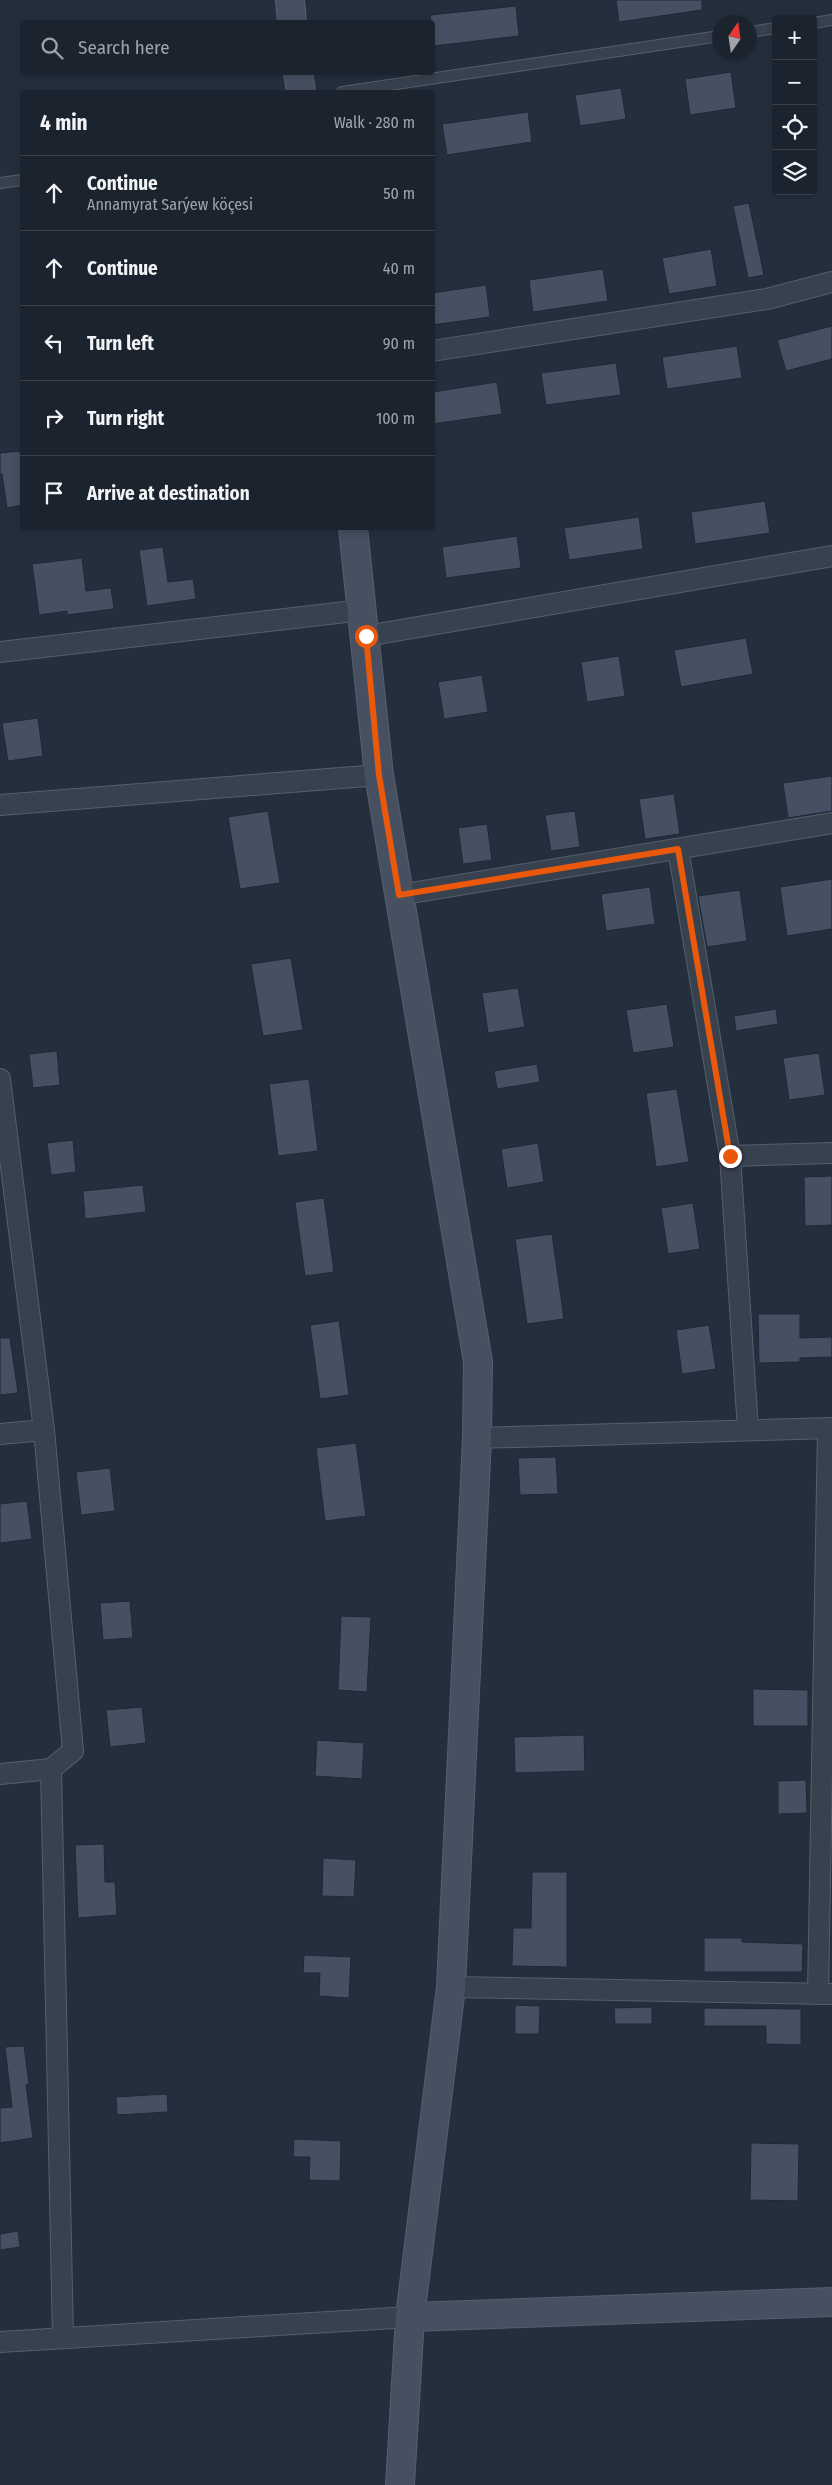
<!DOCTYPE html>
<html lang="en">
<head>
<meta charset="utf-8">
<style>
  body { margin:0; font-family:"Fira Sans Condensed",sans-serif; background:#282f3a; color:#f1f3f6 }
  .controls { position:absolute; right:15px; top:15px; display:grid; overflow:hidden; border-radius:5px; box-shadow:0 2px 8px #0003 }
  .controls button { width:45px; height:45px; display:grid; place-items:center; padding:0; border:0; border-bottom:1px solid #39404a; background:#1b232e; color:#f1f3f6; font:25px sans-serif }
  .compass { position:absolute; left:712px; top:15px; width:45px; height:45px; border-radius:50%; background:#1b232e; box-shadow:0 2px 8px #0003; rotate:13deg }
  .stop { position:absolute; width:15px; height:15px; margin:-11px; border:4px solid #ea580c; border-radius:50%; background:#fff }
  .stop.end { background:#ea580c; border-color:#fff; box-shadow:0 1px 5px #0008 }
  .list { margin:0; padding:0; list-style:none }
  h2 { display:flex; justify-content:space-between; align-items:center; height:65px; margin:0; padding:0 20px; font-size:21px }
  h2 small { font-size:16px; font-weight:400; color:#a0a4aa }
  .list li { display:grid; grid-template-columns:32px 1fr auto; gap:15px; align-items:center; box-sizing:border-box; height:75px; padding:0 20px; border-top:1px solid #39404a }
  .list b { display:block; font-size:19px; white-space:nowrap }
  .list p { margin:0; font-size:16px; white-space:nowrap; color:#a0a4aa }
  .list em { font-size:16px; font-style:normal; color:#a0a4aa }
  .icon { flex:none; width:28px; height:28px; fill:none; stroke:currentColor; stroke-width:2; stroke-linecap:round; stroke-linejoin:round }
  .map { position:relative; flex:none; width:832px; height:2485px; overflow:hidden }
  .search { position:absolute; background:#1b232e; box-shadow:0 2px 8px #0003; left:20px; top:20px; width:415px; height:55px; display:flex; align-items:center; gap:12px; box-sizing:border-box; padding:0 18px; border-radius:5px; color:#a0a4aa; font-size:19px }
  .panel { position:absolute; background:#1b232e; box-shadow:0 2px 8px #0003; left:20px; top:90px; width:415px; height:440px; border-radius:5px }
  .map>svg:first-child { display:block }
  .building { fill:#455162; stroke:#1f2835 }
  .lines { fill:none; stroke-linecap:round; stroke-linejoin:round }
  .lane-casing { stroke:#565f6c; stroke-width:12 }
  .street-casing { stroke:#565f6c; stroke-width:22 }
  .secondary-casing { stroke:#565f6c; stroke-width:30 }
  .lane { stroke:#38414e; stroke-width:10 }
  .street { stroke:#38414e; stroke-width:20 }
  .secondary { stroke:#465061; stroke-width:28 }
  .route { stroke:#ea580c; stroke-width:6 }
</style>
</head>
<body>
<div class="map">
<svg width="832" height="2485" viewBox="0 0 832 2485">
  <rect width="100%" height="100%" fill="#242f3e"/>
  <g class="building">
    <path d="M 616,0 L 702,0 L 702,10 L 619,22 Z"/>
    <path d="M 516,6 L 519,36 L 434,46 L 430,15 Z"/>
    <path d="M 731,72 L 736,108 L 690,115 L 685,79 Z"/>
    <path d="M 621,88 L 626,119 L 580,126 L 575,95 Z"/>
    <path d="M 528,112 L 532,142 L 447,155 L 442,124 Z"/>
    <path d="M 749,203 L 764,275 L 748,278 L 733,206 Z"/>
    <path d="M 711,249 L 717,286 L 669,294 L 662,258 Z"/>
    <path d="M 603,269 L 608,301 L 533,312 L 529,280 Z"/>
    <path d="M 486,285 L 490,317 L 432,325 L 432,293 Z"/>
    <path d="M 832,326 L 832,359 L 786,371 L 777,340 Z"/>
    <path d="M 737,346 L 742,378 L 667,389 L 662,357 Z"/>
    <path d="M 616,363 L 621,395 L 546,405 L 541,373 Z"/>
    <path d="M 497,382 L 502,414 L 432,424 L 432,392 Z"/>
    <path d="M 20,451 L 22,470 L 22,505 L 7,508 L 2,474 L 0,474 L 0,453 Z"/>
    <path d="M 765,501 L 770,533 L 695,544 L 691,512 Z"/>
    <path d="M 639,517 L 643,549 L 569,560 L 564,528 Z"/>
    <path d="M 517,536 L 521,568 L 446,578 L 442,547 Z"/>
    <path d="M 163,547 L 168,582 L 193,579 L 196,599 L 147,606 L 139,550 Z"/>
    <path d="M 82,558 L 86,591 L 111,588 L 114,609 L 67,615 L 67,611 L 39,615 L 32,564 Z"/>
    <path d="M 746,638 L 753,674 L 681,687 L 674,650 Z"/>
    <path d="M 619,656 L 625,696 L 587,702 L 581,662 Z"/>
    <path d="M 482,675 L 488,712 L 444,719 L 438,682 Z"/>
    <path d="M 38,718 L 43,756 L 8,761 L 2,723 Z"/>
    <path d="M 832,776 L 832,811 L 788,818 L 783,783 Z"/>
    <path d="M 674,794 L 680,834 L 645,839 L 639,799 Z"/>
    <path d="M 268,811 L 280,883 L 240,889 L 228,817 Z"/>
    <path d="M 575,811 L 580,847 L 551,851 L 545,815 Z"/>
    <path d="M 487,824 L 492,860 L 463,864 L 458,828 Z"/>
    <path d="M 832,879 L 832,929 L 787,936 L 780,887 Z"/>
    <path d="M 650,887 L 655,924 L 606,931 L 601,894 Z"/>
    <path d="M 740,890 L 747,941 L 707,947 L 698,896 Z"/>
    <path d="M 291,958 L 303,1030 L 263,1036 L 251,964 Z"/>
    <path d="M 518,988 L 525,1027 L 488,1033 L 482,993 Z"/>
    <path d="M 667,1004 L 674,1047 L 633,1053 L 626,1010 Z"/>
    <path d="M 776,1009 L 778,1024 L 736,1031 L 734,1016 Z"/>
    <path d="M 57,1051 L 60,1085 L 33,1088 L 29,1054 Z"/>
    <path d="M 819,1053 L 825,1095 L 789,1100 L 783,1058 Z"/>
    <path d="M 537,1064 L 540,1082 L 497,1089 L 494,1071 Z"/>
    <path d="M 309,1079 L 318,1151 L 278,1156 L 269,1084 Z"/>
    <path d="M 677,1089 L 689,1162 L 656,1167 L 646,1093 Z"/>
    <path d="M 73,1140 L 76,1172 L 51,1175 L 47,1143 Z"/>
    <path d="M 538,1143 L 544,1182 L 507,1188 L 501,1149 Z"/>
    <path d="M 832,1176 L 832,1225 L 805,1226 L 804,1177 Z"/>
    <path d="M 143,1185 L 146,1212 L 85,1219 L 83,1191 Z"/>
    <path d="M 324,1198 L 334,1272 L 305,1276 L 295,1202 Z"/>
    <path d="M 693,1203 L 700,1249 L 668,1254 L 661,1208 Z"/>
    <path d="M 552,1234 L 564,1319 L 527,1324 L 515,1239 Z"/>
    <path d="M 758,1314 L 800,1314 L 800,1338 L 832,1337 L 832,1357 L 800,1358 L 800,1362 L 759,1363 Z"/>
    <path d="M 339,1321 L 349,1395 L 320,1399 L 310,1325 Z"/>
    <path d="M 709,1325 L 716,1369 L 682,1374 L 676,1330 Z"/>
    <path d="M 0,1338 L 10,1338 L 18,1393 L 0,1395 Z"/>
    <path d="M 356,1443 L 366,1516 L 325,1521 L 316,1448 Z"/>
    <path d="M 556,1457 L 558,1494 L 520,1495 L 518,1458 Z"/>
    <path d="M 110,1468 L 115,1511 L 81,1515 L 76,1472 Z"/>
    <path d="M 27,1501 L 32,1539 L 0,1543 L 0,1504 Z"/>
    <path d="M 130,1601 L 133,1638 L 103,1640 L 100,1603 Z"/>
    <path d="M 341,1616 L 371,1617 L 367,1692 L 338,1690 Z"/>
    <path d="M 753,1689 L 808,1690 L 808,1726 L 753,1726 Z"/>
    <path d="M 142,1707 L 146,1743 L 110,1747 L 106,1710 Z"/>
    <path d="M 584,1735 L 585,1771 L 515,1773 L 514,1737 Z"/>
    <path d="M 317,1740 L 364,1743 L 362,1779 L 315,1776 Z"/>
    <path d="M 806,1780 L 807,1813 L 778,1814 L 778,1781 Z"/>
    <path d="M 104,1844 L 105,1882 L 115,1882 L 117,1915 L 78,1918 L 75,1845 Z"/>
    <path d="M 323,1858 L 356,1860 L 354,1897 L 322,1896 Z"/>
    <path d="M 532,1872 L 567,1872 L 567,1967 L 512,1966 L 513,1928 L 531,1928 Z"/>
    <path d="M 704,1938 L 742,1938 L 742,1942 L 803,1944 L 802,1972 L 704,1972 Z"/>
    <path d="M 304,1955 L 351,1957 L 349,1998 L 319,1996 L 320,1973 L 303,1973 Z"/>
    <path d="M 515,2005 L 540,2006 L 539,2034 L 515,2034 Z"/>
    <path d="M 652,2007 L 652,2024 L 615,2024 L 614,2008 Z"/>
    <path d="M 704,2008 L 801,2009 L 801,2045 L 766,2044 L 766,2026 L 704,2026 Z"/>
    <path d="M 24,2046 L 29,2084 L 26,2085 L 33,2138 L 0,2143 L 0,2108 L 12,2107 L 5,2047 Z"/>
    <path d="M 167,2094 L 168,2112 L 117,2115 L 116,2097 Z"/>
    <path d="M 294,2139 L 341,2141 L 340,2181 L 309,2180 L 310,2157 L 293,2157 Z"/>
    <path d="M 751,2143 L 799,2144 L 798,2201 L 750,2200 Z"/>
    <path d="M 18,2231 L 20,2247 L 0,2250 L 0,2234 Z"/>
  </g>
  <g class="lines">
    <g class="lane-casing">
      <g id="lane">
        <path d="M 813,23 L 832,20"/>
        <path d="M 750,32 L 776,28"/>
        <path d="M 342,92 L 720,36"/>
        <path d="M 0,183 L 22,180"/>
      </g>
    </g>
    <g class="street-casing">
      <g id="street">
        <path d="M 432,351 L 767,299 L 832,282"/>
        <path d="M 366,636 L 832,556"/>
        <path d="M 0,652 L 363,610"/>
        <path d="M 0,805 L 379,775"/>
        <path d="M 678,849 L 730,1156 L 748,1430"/>
        <path d="M 399,895 L 832,823"/>
        <path d="M 0,1079 L 44,1430 L 73,1751 L 51,1769 L 63,2338"/>
        <path d="M 730,1156 L 832,1153"/>
        <path d="M 0,1434 L 44,1430"/>
        <path d="M 477,1438 L 832,1428"/>
        <path d="M 0,1774 L 51,1769"/>
        <path d="M 451,1987 L 832,1994"/>
        <path d="M 818,1994 L 828,1428"/>
        <path d="M 0,2342 L 410,2317"/>
      </g>
    </g>
    <g class="secondary-casing">
      <g id="secondary">
        <path d="M 290,0 L 292,22"/>
        <path d="M 298,72 L 301,92"/>
        <path d="M 353,528 L 379,775 L 478,1362 L 477,1438 L 451,1987 L 410,2317 L 400,2485"/>
        <path d="M 410,2317 L 832,2302"/>
      </g>
    </g>
    <use href="#lane" class="lane"/>
    <use href="#street" class="street"/>
    <use href="#secondary" class="secondary"/>
  </g>
  <g class="lines">
    <path class="route" d="M 366,636 L 379,775 L 399,895 L 678,849 L 730,1156"/>
  </g>
</svg>
<div class="controls">
<button>+</button>
<button>−</button>
<button><svg class="icon" aria-label="locate" viewBox="0 0 24 24"><circle cx="12" cy="12" r="6"/><path d="M12 2v4M12 18v4M2 12h4M18 12h4"/></svg></button>
<button><svg class="icon" aria-label="layers" viewBox="0 0 24 24"><path d="M12 4l9 5-9 5-9-5zM3 14l9 5 9-5"/></svg></button>
</div>
<svg class="compass" viewBox="-18 -18 36 36"><path d="M0-13l5 13h-10z" fill="#e53935"/><path d="M0 13l5-13h-10z" fill="#a0a4aa"/></svg>
<div class="stop" style="left:366px;top:636px"></div>
<div class="stop end" style="left:730px;top:1156px"></div>
<div class="search"><svg class="icon" aria-label="search" viewBox="0 0 24 24"><circle cx="10" cy="10" r="6"/><path d="M15 15l6 6"/></svg>Search here</div>
<section class="panel">
<h2>4 min<small>Walk · 280 m</small></h2>
<ul class="list">
<li><svg class="icon" aria-label="ahead" viewBox="0 0 24 24"><path d="M12 20V5M6 11l6-6 6 6"/></svg><div><b>Continue</b><p>Annamyrat Sarýew köçesi</p></div><em>50 m</em></li>
<li><svg class="icon" aria-label="ahead" viewBox="0 0 24 24"><path d="M12 20V5M6 11l6-6 6 6"/></svg><div><b>Continue</b></div><em>40 m</em></li>
<li><svg class="icon" aria-label="left" viewBox="0 0 24 24"><path d="M17 20v-9H6M10 6l-5 5 5 5"/></svg><div><b>Turn left</b></div><em>90 m</em></li>
<li><svg class="icon" aria-label="right" viewBox="0 0 24 24"><path d="M7 20v-9h11M14 6l5 5-5 5"/></svg><div><b>Turn right</b></div><em>100 m</em></li>
<li><svg class="icon" aria-label="arrive" viewBox="0 0 24 24"><path d="M6 21V4h12l-3 4 3 4H6"/></svg><div><b>Arrive at destination</b></div></li>
</ul>
</section>
</div>
</body>
</html>
